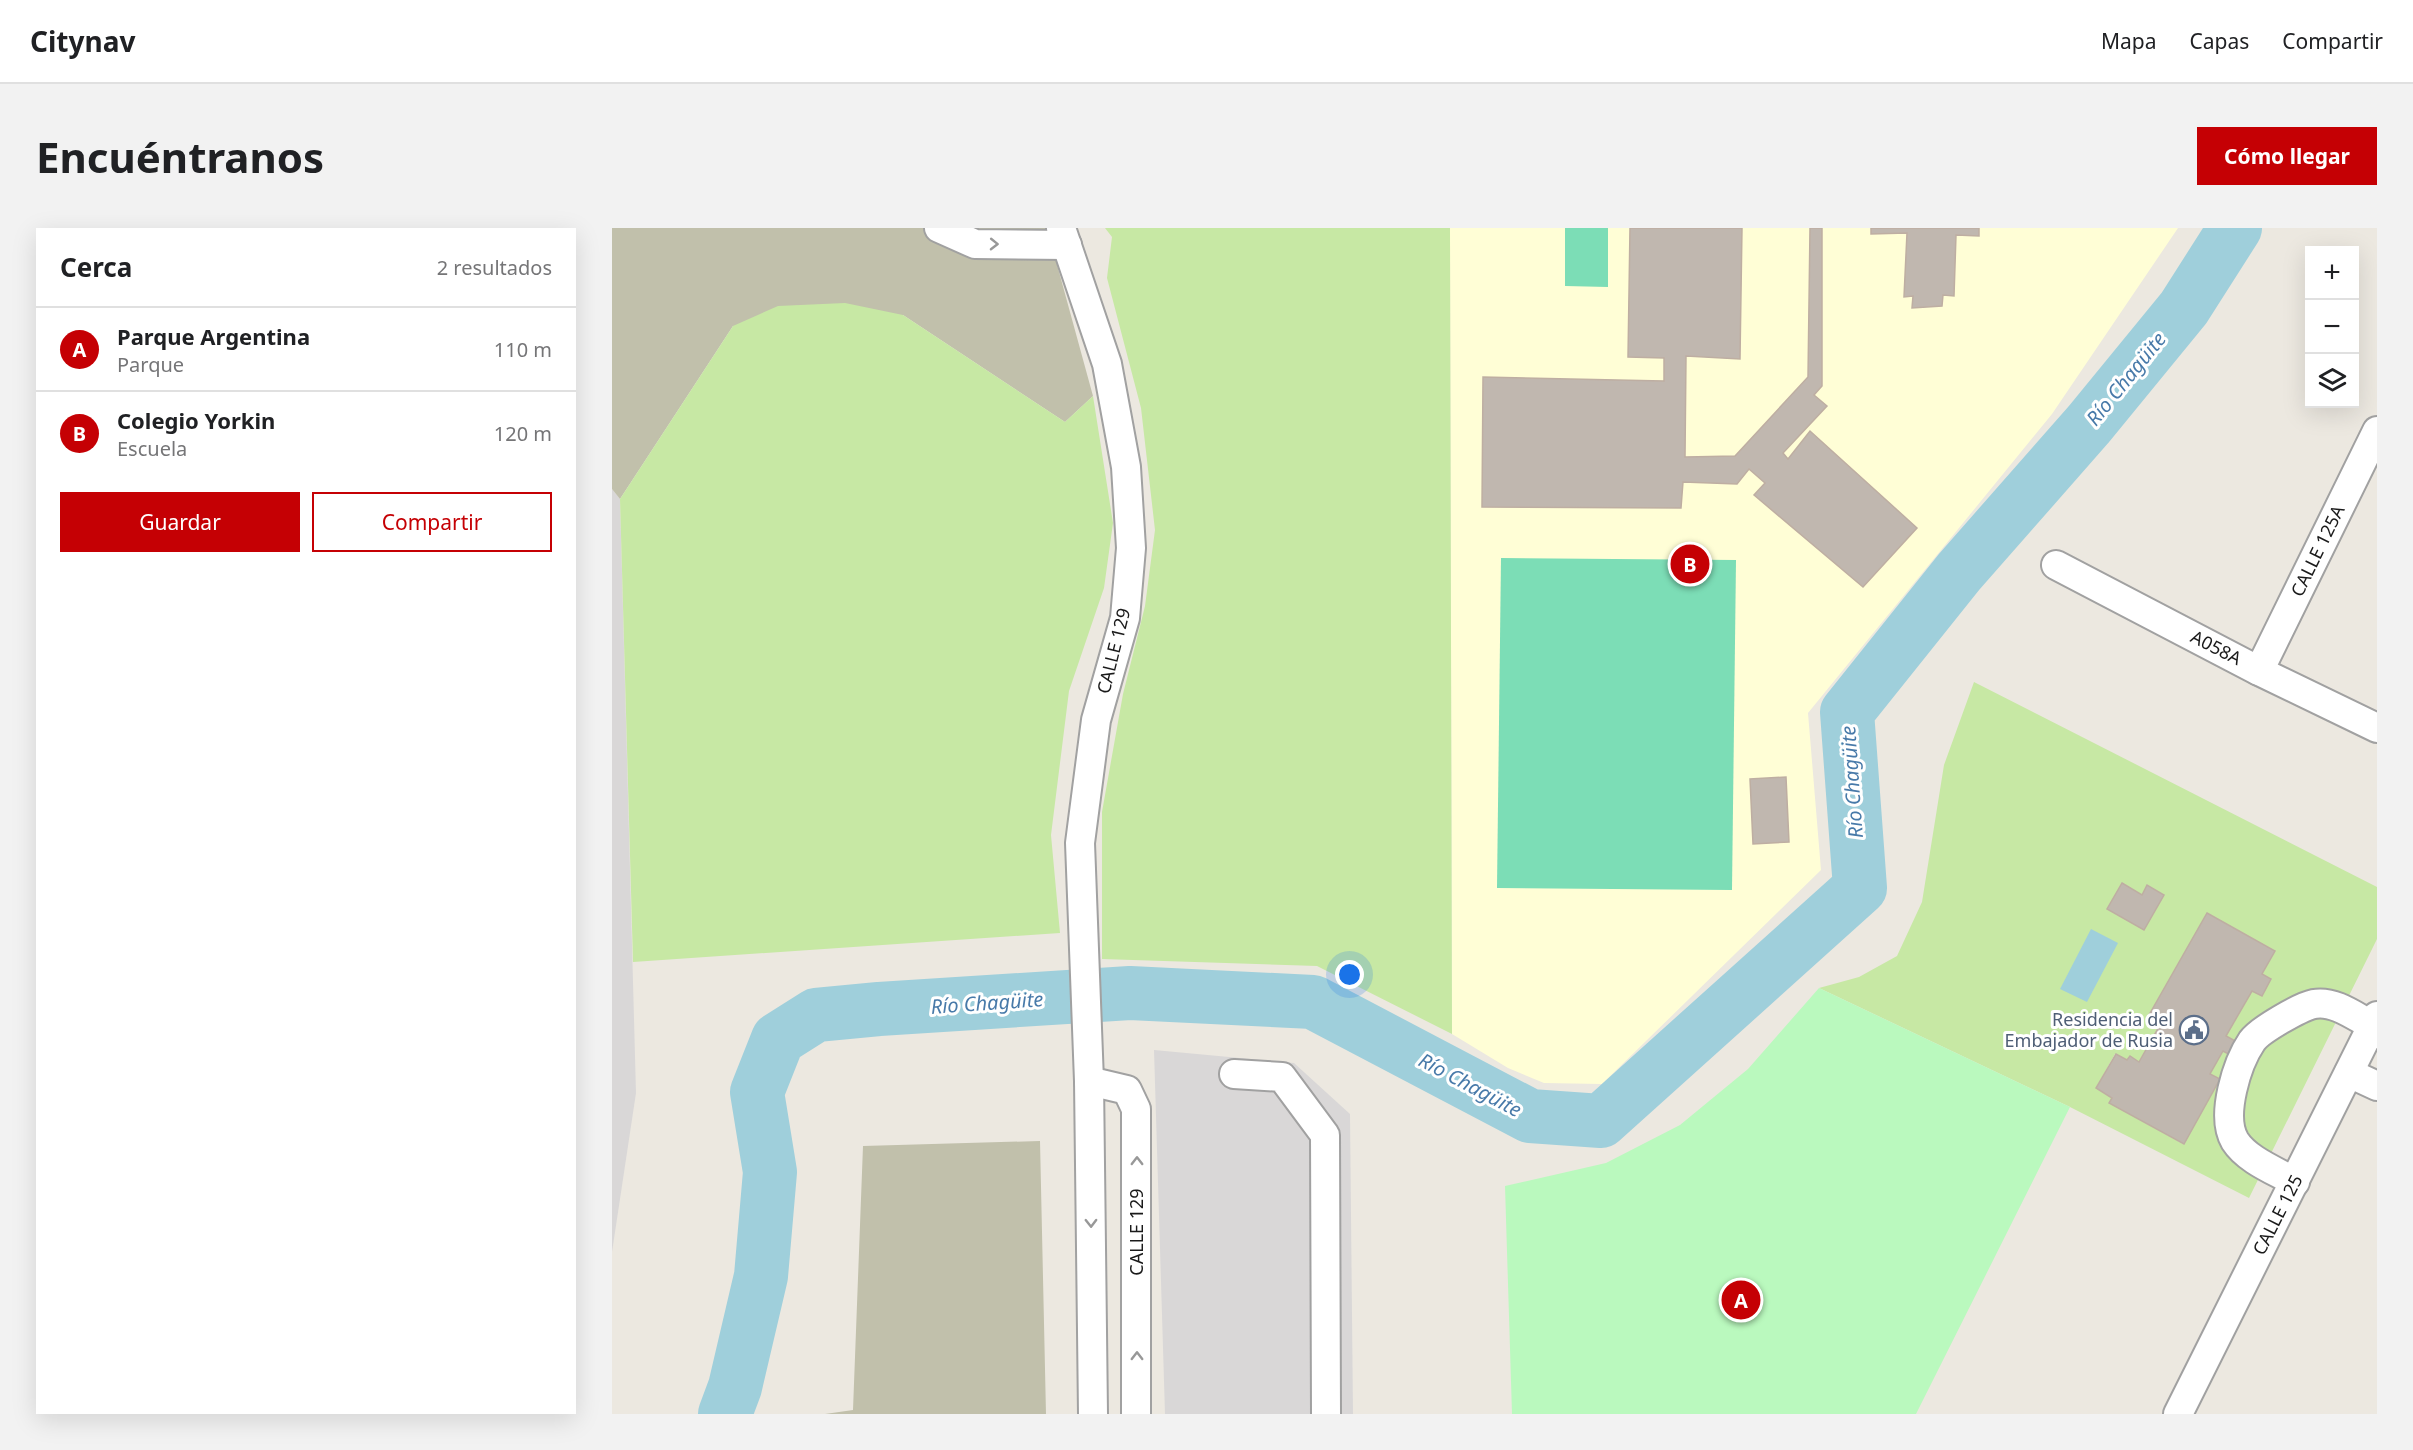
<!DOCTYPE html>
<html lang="es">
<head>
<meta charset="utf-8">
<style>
  body { margin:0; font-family:"Noto Sans",sans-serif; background:#f2f2f2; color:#202124 }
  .controls { position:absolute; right:18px; top:18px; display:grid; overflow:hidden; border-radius:0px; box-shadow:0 6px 24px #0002 }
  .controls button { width:54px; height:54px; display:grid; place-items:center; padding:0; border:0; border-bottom:2px solid #e0e0e0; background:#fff; color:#202124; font:30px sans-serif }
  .you { position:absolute; left:738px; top:747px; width:21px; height:21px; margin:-15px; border:4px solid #fff; border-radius:50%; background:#1a73e8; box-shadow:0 0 0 9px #1a73e833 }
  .badge { display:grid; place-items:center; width:39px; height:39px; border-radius:50%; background:#c50004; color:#fff; font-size:20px; font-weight:700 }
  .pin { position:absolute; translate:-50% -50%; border:3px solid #fff; box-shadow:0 2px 6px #0006 }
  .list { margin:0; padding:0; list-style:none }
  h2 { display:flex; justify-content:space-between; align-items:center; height:78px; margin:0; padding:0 24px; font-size:26px }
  h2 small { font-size:20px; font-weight:400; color:#757577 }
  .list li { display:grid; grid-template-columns:39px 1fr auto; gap:18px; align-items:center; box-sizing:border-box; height:84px; padding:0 24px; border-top:2px solid #e0e0e0 }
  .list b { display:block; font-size:22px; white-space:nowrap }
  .list p { margin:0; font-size:20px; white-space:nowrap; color:#757577 }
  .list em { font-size:20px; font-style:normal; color:#757577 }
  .actions { display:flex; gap:12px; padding:18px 24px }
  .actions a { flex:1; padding:14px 0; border:2px solid #c50004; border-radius:0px; text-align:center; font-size:21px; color:#c50004 }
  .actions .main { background:#c50004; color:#fff }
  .icon { flex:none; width:33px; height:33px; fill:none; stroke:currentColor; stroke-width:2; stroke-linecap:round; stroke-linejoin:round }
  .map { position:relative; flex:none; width:1765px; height:1186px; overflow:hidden; border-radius:0px }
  header { display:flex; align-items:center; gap:36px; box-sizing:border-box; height:84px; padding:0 30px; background:#fff; border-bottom:2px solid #e0e0e0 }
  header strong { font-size:28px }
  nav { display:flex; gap:33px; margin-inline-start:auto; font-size:21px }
  .intro { display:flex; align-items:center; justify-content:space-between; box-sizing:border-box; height:144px; padding:0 36px }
  h1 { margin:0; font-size:42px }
  .button { padding:15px 27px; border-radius:0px; background:#c50004; color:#fff; font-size:21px; font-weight:700 }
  main { display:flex; gap:36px; padding:0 36px }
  aside { flex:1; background:#fff; border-radius:0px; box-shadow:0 6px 24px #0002 }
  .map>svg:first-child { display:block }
  .residential { fill:#d9d7d7 }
  .education { fill:#fffed6 }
  .construction { fill:#c1c0ab }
  .grass { fill:#c7e8a4; fill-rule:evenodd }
  .park { fill:#baf9be }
  .pitch { fill:#7cddb6 }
  .water { fill:#9fcfdb }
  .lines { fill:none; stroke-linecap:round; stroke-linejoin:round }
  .river { stroke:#9fcfdb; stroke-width:54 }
  .building { fill:#c0b7af; stroke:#beaea2; stroke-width:1.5 }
  .minor-casing { stroke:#a1a1a1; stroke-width:32 }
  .minor { stroke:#fff; stroke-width:28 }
  .oneway { stroke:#989898 }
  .labels { text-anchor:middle; stroke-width:6; stroke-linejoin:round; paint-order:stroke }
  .street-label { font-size:18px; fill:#1a1a1a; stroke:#fff }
  .service-label { font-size:18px; fill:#4e5e75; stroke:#fff; text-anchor:end }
  .water-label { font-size:20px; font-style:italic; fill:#487aa9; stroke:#fff }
</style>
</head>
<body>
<header>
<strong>Citynav</strong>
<nav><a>Mapa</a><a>Capas</a><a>Compartir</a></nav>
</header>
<div class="intro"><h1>Encuéntranos</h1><a class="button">Cómo llegar</a></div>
<main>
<aside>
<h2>Cerca<small>2 resultados</small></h2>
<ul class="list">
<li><span class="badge">A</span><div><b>Parque Argentina</b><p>Parque</p></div><em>110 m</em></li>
<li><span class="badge">B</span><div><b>Colegio Yorkin</b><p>Escuela</p></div><em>120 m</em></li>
</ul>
<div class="actions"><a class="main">Guardar</a><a>Compartir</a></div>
</aside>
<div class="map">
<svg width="1765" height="1186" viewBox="0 0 1765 1186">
  <rect width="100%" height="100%" fill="#ece8e0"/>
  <g class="residential">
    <path d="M 0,261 L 8,271 L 24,865 L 0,1024 Z"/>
    <path d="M 542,822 L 682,835 L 738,886 L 741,1186 L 553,1186 Z"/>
  </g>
  <path class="education" d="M 838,0 L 1566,0 L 1440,186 L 1196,485 L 1209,642 L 990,856 L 932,855 L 896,840 L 840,806 Z"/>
  <g class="construction">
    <path d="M 0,0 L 435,0 L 481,168 L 453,194 L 291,87 L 121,98 L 8,271 L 0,261 Z"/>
    <path d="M 428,913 L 434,1186 L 213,1186 L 241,1182 L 251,918 Z"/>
  </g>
  <g class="grass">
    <path d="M 493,0 L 838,0 L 840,806 L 705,738 L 490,731 L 490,584 L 511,466 L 533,378 L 543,302 L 529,180 L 495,50 L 500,9 Z"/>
    <path d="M 233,75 L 291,87 L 453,194 L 481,168 L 501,295 L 492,360 L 457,463 L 439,607 L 448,705 L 21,734 L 8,271 L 121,98 L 166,78 Z"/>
    <path d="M 1362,454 L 1765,659 L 1765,711 L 1637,970 L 1458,879 L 1207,760 L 1247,749 L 1285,728 L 1310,674 L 1332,537 ZM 1595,685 L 1663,723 L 1650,746 L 1659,751 L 1650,768 L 1640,763 L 1614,808 L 1632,835 L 1611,823 L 1598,846 L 1608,852 L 1571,916 L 1498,875 L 1500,870 L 1484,860 L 1503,826 L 1515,832 L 1518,828 L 1527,834 L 1549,795 L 1537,787 Z"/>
  </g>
  <path class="park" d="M 1207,760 L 1458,879 L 1304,1186 L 900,1186 L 893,958 L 994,935 L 1068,897 L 1136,841 Z"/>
  <g class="pitch">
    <path d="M 953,0 L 996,0 L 996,59 L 953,58 Z"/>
    <path d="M 889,330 L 1124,332 L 1120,662 L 885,660 Z"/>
  </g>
  <path class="water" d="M 1479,701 L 1506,715 L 1475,774 L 1448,761 Z"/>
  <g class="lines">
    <path class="river" d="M 113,1186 L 123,1159 L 149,1048 L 158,944 L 145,864 L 166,811 L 204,787 L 267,781 L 518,765 L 701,774 L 918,888 L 989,893 L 1248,660 L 1235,484 L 1347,344 L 1477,196 L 1572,80 L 1623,0"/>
  </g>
  <g class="building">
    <path d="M 1018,0 L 1130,0 L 1128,131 L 1074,128 L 1073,229 L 1123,228 L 1196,149 L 1198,0 L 1210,0 L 1210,158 L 1202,167 L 1215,178 L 1171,225 L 1176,231 L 1198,203 L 1305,300 L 1251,359 L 1142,267 L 1153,255 L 1137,241 L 1125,256 L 1071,254 L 1069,280 L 870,279 L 871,149 L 1052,153 L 1052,130 L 1016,129 Z"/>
    <path d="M 1259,0 L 1367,0 L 1367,8 L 1344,7 L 1342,68 L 1331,67 L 1330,78 L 1300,80 L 1301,68 L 1292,69 L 1295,5 L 1259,6 Z"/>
    <path d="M 1174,549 L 1177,614 L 1141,616 L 1138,551 Z"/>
    <path d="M 1510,655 L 1530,667 L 1535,657 L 1552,667 L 1532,702 L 1495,681 Z"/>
    <path d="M 1595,685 L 1663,723 L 1650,746 L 1659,751 L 1650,768 L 1640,763 L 1614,808 L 1640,822 L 1633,835 L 1611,823 L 1598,846 L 1608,851 L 1572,916 L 1497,875 L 1500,870 L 1484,860 L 1504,826 L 1515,832 L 1518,828 L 1527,834 L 1549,795 L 1537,787 Z"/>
  </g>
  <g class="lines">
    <g class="minor-casing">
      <g id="minor">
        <path d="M 327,0 L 363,16 L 455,17"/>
        <path d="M 449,0 L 495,136 L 514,239 L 519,320 L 513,390 L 484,492 L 468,615 L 477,853 L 481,1186"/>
        <path d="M 1444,337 L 1647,443 L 1765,500"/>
        <path d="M 1647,443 L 1765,203"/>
        <path d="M 1737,845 L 1765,858"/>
        <path d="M 622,846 L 670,849 L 713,907 L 714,1186"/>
        <path d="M 477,853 L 515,862 L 524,881 L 524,1186"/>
        <path d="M 1683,954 C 1664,943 1635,932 1623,913 C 1608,888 1625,835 1640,813 C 1648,802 1688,779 1702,776 C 1722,772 1744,789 1761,798"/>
        <path d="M 1566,1186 L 1765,788"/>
      </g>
    </g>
    <use href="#minor" class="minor"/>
  </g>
  <defs><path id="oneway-chevron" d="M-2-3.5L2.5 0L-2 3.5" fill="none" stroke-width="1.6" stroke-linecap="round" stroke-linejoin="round" transform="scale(1.5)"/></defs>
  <g class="oneway">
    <use href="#oneway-chevron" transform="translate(382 16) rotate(1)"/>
    <use href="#oneway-chevron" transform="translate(525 933) rotate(-90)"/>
    <use href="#oneway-chevron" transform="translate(479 995) rotate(89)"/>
    <use href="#oneway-chevron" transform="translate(525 1128) rotate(-90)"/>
  </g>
  <defs>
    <g id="civic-ring" transform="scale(1.5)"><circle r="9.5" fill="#fff" stroke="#5c6f8a" stroke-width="1.5"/><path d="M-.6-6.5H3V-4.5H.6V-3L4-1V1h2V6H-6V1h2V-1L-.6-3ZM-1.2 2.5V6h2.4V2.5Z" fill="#5c6f8a"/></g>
  </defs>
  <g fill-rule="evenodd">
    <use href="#civic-ring" x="1582" y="802"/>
  </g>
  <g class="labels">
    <g class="street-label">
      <text transform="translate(1706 323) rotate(-64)" y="6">CALLE 125A</text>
      <text transform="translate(1604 420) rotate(27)" y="6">A058A</text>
      <text transform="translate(502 423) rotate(-76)" y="6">CALLE 129</text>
      <text transform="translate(1666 987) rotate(-63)" y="6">CALLE 125</text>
      <text transform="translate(525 1004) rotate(-90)" y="6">CALLE 129</text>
    </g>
    <g class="service-label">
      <text x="1561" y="798">Residencia del<tspan x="1561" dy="21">Embajador de Rusia</tspan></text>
    </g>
    <g class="water-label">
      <text transform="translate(1514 151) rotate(-51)" y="7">Río Chagüite</text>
      <text transform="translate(1240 554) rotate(-94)" y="7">Río Chagüite</text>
      <text transform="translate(375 775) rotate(-4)" y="7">Río Chagüite</text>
      <text transform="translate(858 857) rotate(28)" y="7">Río Chagüite</text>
    </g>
  </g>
</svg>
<div class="controls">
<button>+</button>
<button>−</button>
<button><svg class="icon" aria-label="layers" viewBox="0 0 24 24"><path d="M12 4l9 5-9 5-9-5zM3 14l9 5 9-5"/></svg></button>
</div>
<div class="you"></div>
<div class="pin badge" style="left:1129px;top:1072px">A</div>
<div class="pin badge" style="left:1078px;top:336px">B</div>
</div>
</main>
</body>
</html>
